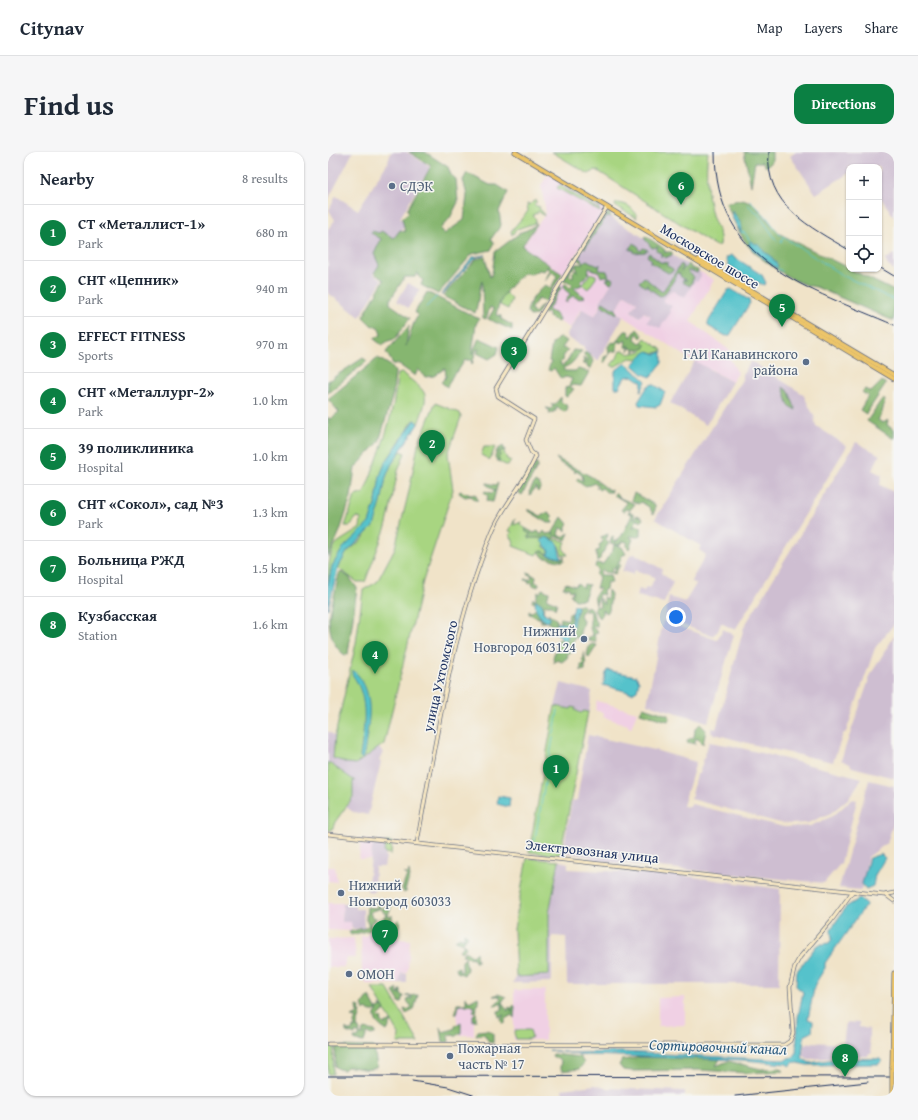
<!DOCTYPE html>
<html lang="en">
<head>
<meta charset="utf-8">
<style>
  body { margin:0; font-family:"Gentium Book Plus",serif; background:#f6f6f7; color:#1f2937 }
  .controls { position:absolute; right:12px; top:12px; display:grid; overflow:hidden; border-radius:8px; box-shadow:0 1px 3px #0004 }
  .controls button { width:36px; height:36px; display:grid; place-items:center; padding:0; border:0; border-bottom:1px solid #e0e1e3; background:#fff; color:#1f2937; font:20px sans-serif }
  .you { position:absolute; left:348px; top:465px; width:14px; height:14px; margin:-10px; border:3px solid #fff; border-radius:50%; background:#1a73e8; box-shadow:0 0 0 6px #1a73e833 }
  .badge { display:grid; place-items:center; width:26px; height:26px; border-radius:50%; background:#0b8043; color:#fff; font-size:13px; font-weight:700 }
  .pin { position:absolute; translate:-50% -33px; filter:drop-shadow(0 1px 2px #0008) }
  .pin::after { content:''; position:absolute; top:21px; width:14px; height:12px; background:inherit; clip-path:polygon(0 0,100% 0,50% 100%) }
  .list { margin:0; padding:0; list-style:none }
  h2 { display:flex; justify-content:space-between; align-items:center; height:52px; margin:0; padding:0 16px; font-size:17px }
  h2 small { font-size:13px; font-weight:400; color:#747a83 }
  .list li { display:grid; grid-template-columns:26px 1fr auto; gap:12px; align-items:center; box-sizing:border-box; height:56px; padding:0 16px; border-top:1px solid #e0e1e3 }
  .list b { display:block; font-size:15px; white-space:nowrap }
  .list p { margin:0; font-size:13px; white-space:nowrap; color:#747a83 }
  .list em { font-size:13px; font-style:normal; color:#747a83 }
  .icon { flex:none; width:22px; height:22px; fill:none; stroke:currentColor; stroke-width:2; stroke-linecap:round; stroke-linejoin:round }
  .map { position:relative; flex:none; width:566px; height:944px; overflow:hidden; border-radius:12px }
  header { display:flex; align-items:center; gap:24px; box-sizing:border-box; height:56px; padding:0 20px; background:#fff; border-bottom:1px solid #e0e1e3 }
  header strong { font-size:19px }
  nav { display:flex; gap:22px; margin-inline-start:auto; font-size:14px }
  .intro { display:flex; align-items:center; justify-content:space-between; box-sizing:border-box; height:96px; padding:0 24px }
  h1 { margin:0; font-size:28px }
  .button { padding:10px 18px; border-radius:12px; background:#0b8043; color:#fff; font-size:14px; font-weight:700 }
  main { display:flex; gap:24px; padding:0 24px }
  aside { flex:1; background:#fff; border-radius:12px; box-shadow:0 1px 3px #0004 }
  .map>svg:first-child { display:block }
  .built { fill:#f0d0e4 }
  .industrial { fill:#cebed1 }
  .green { fill:#a8d581; stroke:#628270 }
  .forest { fill:#86b66f; stroke:#507266 }
  .water { fill:#55c2cb; stroke:#387894 }
  .lines { fill:none; stroke-linecap:round; stroke-linejoin:round }
  .stream { stroke:#55c2cb; stroke-width:1 }
  .secondary-casing { stroke:#666e83; stroke-width:4.5 }
  .primary-casing { stroke:#666e83; stroke-width:5 }
  .secondary { stroke:#f8e8c3; stroke-width:3 }
  .primary { stroke:#edc569; stroke-width:3.5 }
  .rail { stroke:#1b2f5e; stroke-width:1 }
  .primary-bridge-casing { stroke:#666e83; stroke-width:5; stroke-linecap:butt }
  .primary-bridge { stroke:#edc569; stroke-width:3.5 }
  .service-dot { fill:#5c6f8a; stroke:#f6f6f2; stroke-width:1.5 }
  .labels { text-anchor:middle; stroke-width:3; stroke-linejoin:round; paint-order:stroke }
  .service-label { font-size:14px; fill:#4e5e75; stroke:#f6f6f2; text-anchor:start }
  .street-label { font-size:14px; fill:#1b2f5e; stroke:#f6f6f2 }
  .water-label { font-size:15px; font-style:italic; fill:#2c5b7f; stroke:#f6f6f2 }
</style>
</head>
<body>
<header>
<strong>Citynav</strong>
<nav><a>Map</a><a>Layers</a><a>Share</a></nav>
</header>
<div class="intro"><h1>Find us</h1><a class="button">Directions</a></div>
<main>
<aside>
<h2>Nearby<small>8 results</small></h2>
<ul class="list">
<li><span class="badge">1</span><div><b>СТ «Металлист-1»</b><p>Park</p></div><em>680 m</em></li>
<li><span class="badge">2</span><div><b>СНТ «Цепник»</b><p>Park</p></div><em>940 m</em></li>
<li><span class="badge">3</span><div><b>EFFECT FITNESS</b><p>Sports</p></div><em>970 m</em></li>
<li><span class="badge">4</span><div><b>СНТ «Металлург-2»</b><p>Park</p></div><em>1.0 km</em></li>
<li><span class="badge">5</span><div><b>39 поликлиника</b><p>Hospital</p></div><em>1.0 km</em></li>
<li><span class="badge">6</span><div><b>СНТ «Сокол», сад №3</b><p>Park</p></div><em>1.3 km</em></li>
<li><span class="badge">7</span><div><b>Больница РЖД</b><p>Hospital</p></div><em>1.5 km</em></li>
<li><span class="badge">8</span><div><b>Кузбасская</b><p>Station</p></div><em>1.6 km</em></li>
</ul>
</aside>
<div class="map">
<svg width="566" height="944" viewBox="0 0 566 944">
  <rect width="100%" height="100%" fill="#f6f6f2"/>
  <filter id="ink" filterUnits="userSpaceOnUse"><feTurbulence type="fractalNoise" baseFrequency=".025" numOctaves="2"/><feDisplacementMap in="SourceGraphic" scale="8" xChannelSelector="R" yChannelSelector="G"/><feConvolveMatrix kernelMatrix="1 2 1 2 8 2 1 2 1" color-interpolation-filters="sRGB"/></filter>
  <filter id="wash" filterUnits="userSpaceOnUse"><feTurbulence type="fractalNoise" baseFrequency=".012" numOctaves="4" result="noise"/><feDisplacementMap in="SourceGraphic" scale="16" xChannelSelector="R" yChannelSelector="G"/><feGaussianBlur stdDeviation="0.9" result="paint"/><feColorMatrix in="noise" values="0 0 0 0 0 0 0 0 0 0 0 0 0 0 0 0 0 1.4 0 .05"/><feComposite in="paint" operator="in"/></filter>
  <g filter="url(#wash)">
    <rect width="100%" height="100%" fill="#f0e3c8"/>
    <g class="built">
      <path d="M 220,22 L 276,56 L 275,61 L 235,122 L 195,94 L 218,61 L 213,34 Z"/>
      <path d="M 259,111 L 273,118 L 286,127 L 272,150 L 274,151 L 267,164 L 253,157 L 242,176 L 216,161 L 234,131 L 244,137 Z"/>
      <path d="M 373,120 L 386,128 L 362,169 L 404,200 L 400,203 L 410,221 L 404,230 L 382,217 L 378,217 L 287,159 L 297,143 L 309,150 L 303,159 L 312,165 L 315,160 L 323,164 L 341,158 L 335,149 L 337,146 L 344,138 L 367,129 Z"/>
      <path d="M 269,549 L 309,560 L 303,576 L 300,575 L 300,573 L 275,565 L 275,561 L 267,558 Z"/>
      <path d="M 33,688 L 45,689 L 43,707 L 31,707 Z"/>
      <path d="M 0,715 L 7,715 L 9,730 L 0,729 Z"/>
      <path d="M 0,751 L 15,751 L 14,770 L 24,770 L 23,779 L 0,778 Z"/>
      <path d="M 41,780 L 69,782 L 70,787 L 82,788 L 80,817 L 78,821 L 73,821 L 71,832 L 38,832 L 34,821 L 33,784 L 38,784 Z"/>
      <path d="M 26,786 L 28,806 L 18,806 L 16,815 L 0,815 L 0,787 Z"/>
      <rect x="186" y="838" width="31" height="50"/>
      <path d="M 357,845 L 357,873 L 330,874 L 330,846 Z"/>
      <path d="M 129,853 L 146,853 L 146,883 L 132,883 L 132,872 L 129,872 Z"/>
    </g>
    <g class="industrial">
      <path d="M 0,0 L 25,0 L 0,48 Z"/>
      <path d="M 63,0 L 79,0 L 102,15 L 72,66 L 78,71 L 45,122 L 54,128 L 32,165 L 0,141 L 0,77 L 7,68 L 1,58 L 8,44 L 30,58 L 60,10 Z"/>
      <path d="M 468,0 L 566,0 L 566,65 L 551,43 L 551,15 L 521,15 L 521,21 L 488,42 L 462,4 Z"/>
      <path d="M 277,62 L 372,120 L 373,124 L 369,130 L 367,129 L 356,146 L 344,138 L 337,146 L 335,149 L 344,154 L 341,158 L 343,160 L 332,176 L 319,170 L 323,164 L 316,160 L 312,165 L 303,159 L 309,150 L 297,143 L 287,159 L 295,165 L 270,209 L 256,198 L 256,195 L 240,186 L 239,182 L 254,157 L 267,164 L 274,152 L 272,150 L 286,127 L 273,118 L 249,106 Z"/>
      <path d="M 566,102 L 566,118 L 560,114 L 557,108 Z"/>
      <path d="M 80,131 L 92,138 L 80,156 L 69,149 Z"/>
      <path d="M 367,209 L 404,230 L 378,273 L 342,251 Z"/>
      <path d="M 423,209 L 475,242 L 486,264 L 488,274 L 519,294 L 407,478 L 393,471 L 390,479 L 384,484 L 337,466 L 341,445 L 357,450 L 368,432 L 363,429 L 378,403 L 371,398 L 373,394 L 327,367 L 415,226 L 415,222 Z"/>
      <path d="M 528,290 L 552,303 L 544,318 L 554,323 L 552,333 L 566,340 L 566,472 L 547,496 L 518,580 L 515,582 L 505,610 L 438,596 L 383,581 L 384,576 L 388,577 L 416,475 Z"/>
      <path d="M 303,402 L 305,403 L 307,402 L 334,417 L 333,421 L 345,430 L 336,451 L 309,444 L 311,437 L 316,439 L 318,435 L 322,436 L 327,425 L 307,418 L 305,422 L 294,419 Z"/>
      <path d="M 335,469 L 389,488 L 395,477 L 406,483 L 380,570 L 319,552 Z"/>
      <path d="M 566,484 L 566,626 L 524,615 L 522,612 L 513,608 L 543,522 Z"/>
      <path d="M 233,531 L 264,539 L 261,560 L 256,559 L 254,561 L 247,558 L 247,556 L 244,555 L 244,557 L 227,554 Z"/>
      <path d="M 0,579 L 7,584 L 5,606 L 28,612 L 50,596 L 55,600 L 51,609 L 53,610 L 40,663 L 25,660 L 18,655 L 25,645 L 25,629 L 26,628 L 0,610 Z"/>
      <path d="M 260,583 L 330,599 L 368,610 L 355,654 L 362,655 L 363,652 L 456,675 L 482,674 L 505,664 L 524,647 L 529,648 L 513,711 L 496,731 L 279,710 L 264,708 L 264,705 L 235,700 L 244,649 L 249,648 Z"/>
      <path d="M 381,590 L 405,594 L 534,626 L 521,646 L 503,661 L 480,671 L 463,672 L 452,671 L 363,647 L 369,622 L 371,622 Z"/>
      <path d="M 541,628 L 566,634 L 566,670 L 559,691 L 540,705 L 533,738 L 511,736 Z"/>
      <path d="M 45,689 L 57,690 L 56,701 L 58,704 L 56,715 L 47,715 L 46,740 L 39,739 Z"/>
      <path d="M 231,709 L 240,711 L 240,717 L 350,723 L 452,737 L 451,832 L 239,832 L 238,785 L 224,784 L 224,826 L 222,830 L 185,831 L 188,825 L 221,823 L 221,761 Z"/>
      <path d="M 15,751 L 28,752 L 28,757 L 35,757 L 36,776 L 24,777 L 23,770 L 14,770 Z"/>
      <path d="M 73,821 L 79,822 L 79,831 L 71,831 Z"/>
      <path d="M 518,870 L 531,871 L 531,875 L 541,877 L 541,888 L 544,901 L 541,901 L 540,904 L 481,907 L 475,904 L 476,893 L 486,890 L 515,892 Z"/>
      <path d="M 267,933 L 277,936 L 357,939 L 357,944 L 235,944 L 234,937 Z"/>
    </g>
    <g class="green">
      <path d="M 224,0 L 380,0 C 377,20 379,43 384,63 C 387,73 394,82 392,93 L 388,94 L 379,89 L 270,19 L 267,18 L 261,22 L 257,20 Z"/>
      <path d="M 232,31 L 235,31 L 271,52 L 272,56 Z"/>
      <path d="M 231,33 L 272,58 L 272,60 L 229,36 Z"/>
      <path d="M 207,48 L 209,50 L 206,53 L 212,55 L 211,57 L 214,59 L 216,64 L 210,59 L 209,62 L 207,61 L 205,64 L 208,67 L 207,71 L 189,77 L 184,83 L 183,79 L 200,59 L 199,52 L 203,52 Z"/>
      <path d="M 288,51 C 298,51 307,56 309,66 L 287,54 Z"/>
      <path d="M 262,121 L 268,123 L 268,126 L 260,137 L 255,133 Z"/>
      <path d="M 178,141 L 184,147 L 180,157 L 172,153 L 174,145 Z"/>
      <path d="M 317,186 L 333,197 L 334,199 C 327,202 321,200 314,203 L 311,207 L 302,206 L 286,215 L 283,213 L 289,206 L 292,199 L 295,198 L 301,202 L 314,199 L 317,192 L 314,190 Z"/>
      <path d="M 74,221 C 101,242 102,239 90,272 L 87,268 L 85,269 L 57,311 L 52,324 L 48,350 L 41,371 L 15,397 L 4,414 L 0,433 C 0,419 0,404 8,392 C 11,389 27,380 32,376 L 33,367 L 29,365 L 22,374 L 17,374 L 27,344 L 36,341 C 51,303 67,263 69,222 Z"/>
      <path d="M 107,251 L 132,261 L 133,265 L 120,302 L 125,338 L 95,429 L 56,592 L 28,612 L 19,611 L 5,606 L 7,584 L 28,491 L 35,438 L 49,430 L 67,396 L 81,339 L 90,293 Z"/>
      <path d="M 156,295 L 167,295 L 162,308 L 153,303 Z"/>
      <path d="M 177,298 L 176,300 L 179,307 L 183,309 L 180,314 L 171,310 L 170,306 L 172,299 Z"/>
      <path d="M 73,299 L 77,301 L 70,319 L 59,372 L 37,430 L 29,430 L 10,416 L 19,400 L 35,387 L 53,351 L 58,325 L 63,313 Z"/>
      <path d="M 187,367 L 186,373 L 193,370 L 192,373 L 197,376 L 198,380 L 204,382 L 201,386 C 214,387 224,384 238,390 L 235,396 L 240,403 L 234,403 L 230,391 L 215,394 L 221,398 L 220,402 L 215,399 L 210,400 L 208,403 L 185,394 C 187,389 184,386 181,383 L 184,380 L 181,379 Z"/>
      <path d="M 227,554 L 243,557 L 244,555 L 248,556 L 247,558 L 253,561 L 256,559 L 260,560 L 232,704 L 201,700 Z"/>
      <path d="M 0,610 L 27,629 L 25,629 L 25,645 L 7,670 L 4,678 L 0,678 Z"/>
      <path d="M 57,690 L 64,690 L 63,702 L 56,701 Z"/>
      <path d="M 199,706 L 231,709 L 221,761 L 221,823 L 188,825 L 186,777 Z"/>
      <path d="M 44,836 L 59,836 L 91,891 L 70,891 L 71,882 Z"/>
      <path d="M 188,878 L 202,878 L 204,885 L 201,887 L 188,887 L 186,881 Z"/>
      <path d="M 0,894 L 6,894 L 5,922 L 0,922 Z"/>
    </g>
    <g class="forest">
      <path d="M 81,0 L 97,0 L 120,15 L 123,23 L 128,27 L 130,50 L 122,66 L 112,77 L 116,82 L 136,68 L 139,43 L 135,28 L 139,21 L 162,33 L 169,33 L 180,40 L 171,59 L 173,73 L 163,87 L 166,91 L 163,98 L 144,102 L 110,142 L 93,133 L 95,128 L 91,125 L 89,120 L 87,125 L 77,125 L 62,148 L 62,152 L 82,166 L 67,187 L 60,189 L 54,193 L 46,187 L 53,183 L 51,176 L 43,173 L 35,165 L 56,128 L 46,121 L 51,113 L 46,102 L 53,87 L 43,81 L 44,79 L 51,81 L 53,79 L 66,86 L 72,78 L 77,80 L 74,66 L 81,60 L 79,58 L 103,14 Z"/>
      <path d="M 416,0 L 444,0 L 444,10 L 438,15 L 435,10 L 427,10 L 423,34 Z"/>
      <path d="M 415,47 L 425,51 L 452,82 L 566,139 L 566,169 L 488,135 C 468,133 437,111 423,97 C 411,84 405,66 398,51 Z"/>
      <path d="M 279,61 L 282,61 L 282,65 L 279,64 L 257,96 L 255,95 L 269,72 Z"/>
      <path d="M 209,72 L 194,94 L 234,122 L 217,150 L 210,147 L 203,156 L 203,159 L 207,161 L 215,152 L 209,163 L 202,164 L 199,160 C 201,149 209,140 217,133 L 223,136 L 229,124 L 224,120 L 217,129 L 222,118 L 219,115 L 216,119 L 211,118 L 203,122 L 196,121 C 182,133 172,144 168,163 L 173,164 L 173,167 L 184,173 L 184,178 L 160,167 L 166,157 L 162,155 L 158,167 L 155,166 L 154,129 C 150,139 151,150 147,161 L 115,144 L 148,107 L 157,105 L 162,125 L 164,122 L 167,100 L 193,80 L 199,78 Z"/>
      <path d="M 317,84 C 323,88 332,93 337,98 L 336,100 L 344,100 L 344,103 L 337,106 L 335,104 L 333,105 L 333,101 L 328,99 L 330,95 L 324,96 L 316,86 Z"/>
      <path d="M 306,91 L 311,95 L 311,98 L 313,99 L 315,96 L 320,98 L 317,100 L 306,101 L 306,98 L 302,98 L 302,95 Z"/>
      <path d="M 251,101 L 253,102 L 251,105 L 255,110 L 259,108 L 270,114 L 272,112 L 271,118 L 279,119 L 281,125 L 286,127 L 283,131 L 280,130 L 278,127 L 282,127 L 278,124 L 273,125 L 271,120 L 261,116 L 260,122 L 253,130 L 254,133 L 246,136 L 256,145 L 252,147 L 244,144 L 239,150 L 237,150 L 242,142 L 236,137 L 236,133 L 238,132 L 242,136 L 245,133 L 238,128 L 237,130 L 235,128 L 245,111 L 247,116 L 243,117 L 241,124 L 245,126 L 245,120 L 247,118 L 249,120 L 250,119 L 247,112 L 256,112 L 249,107 Z"/>
      <path d="M 321,101 L 332,110 L 340,111 L 338,113 L 345,117 L 345,119 L 340,121 L 322,110 L 324,108 L 319,104 Z"/>
      <path d="M 353,112 L 355,115 L 353,119 L 361,112 L 363,116 L 370,118 L 369,121 L 360,118 L 360,120 L 366,125 L 362,134 L 354,130 L 355,128 L 359,129 L 353,125 L 351,121 L 348,122 L 348,125 L 336,143 L 332,144 L 319,135 L 319,132 L 317,135 L 311,130 L 316,125 L 334,140 C 342,129 346,122 353,112 Z"/>
      <path d="M 232,133 L 233,136 L 220,158 L 228,162 L 231,168 L 230,170 L 221,165 L 219,160 L 217,162 L 215,161 Z"/>
      <path d="M 99,140 L 151,167 L 148,172 L 144,202 L 151,186 L 171,195 L 169,202 L 161,207 L 149,201 L 151,197 L 148,198 L 144,213 L 143,208 L 137,208 L 130,219 L 126,221 L 119,235 L 113,230 L 118,225 L 117,216 L 106,224 L 97,225 L 90,217 L 87,224 L 70,212 L 65,212 L 58,200 L 81,174 L 78,194 C 82,185 84,171 90,164 L 87,160 Z"/>
      <path d="M 275,150 L 286,157 L 288,157 L 289,162 L 273,153 Z"/>
      <path d="M 309,177 L 315,184 L 313,186 L 309,181 L 307,187 L 312,191 L 314,190 L 317,192 L 317,196 L 310,198 L 308,197 L 306,200 L 306,197 L 303,196 L 300,199 L 302,195 L 301,193 L 300,196 L 297,195 L 298,188 L 293,191 L 292,188 L 289,193 L 289,199 L 283,200 L 276,211 L 275,210 L 276,205 L 281,203 L 280,194 L 285,190 L 287,191 L 297,179 L 300,179 L 303,185 Z"/>
      <path d="M 231,185 L 239,189 L 234,196 L 240,198 L 236,202 L 235,209 L 233,209 L 232,211 L 234,214 L 239,210 L 245,198 L 254,199 C 247,206 246,212 235,216 L 237,219 L 247,219 L 250,217 L 261,220 L 253,234 L 244,233 L 242,235 L 246,237 L 239,245 L 237,244 L 237,236 L 241,234 L 244,227 L 238,225 L 233,227 L 226,216 L 223,219 L 220,218 L 223,210 L 221,209 L 224,192 Z"/>
      <path d="M 256,201 L 260,201 L 266,209 L 262,218 L 259,215 L 259,211 L 257,211 L 256,213 L 254,211 L 256,210 L 255,206 L 259,209 L 261,208 L 256,204 Z"/>
      <path d="M 35,206 L 39,209 L 0,241 L 0,229 Z"/>
      <path d="M 50,206 L 63,214 L 67,220 L 65,242 L 51,290 L 27,316 L 23,345 L 12,379 L 0,406 L 0,265 L 2,267 L 11,260 L 0,247 Z"/>
      <path d="M 554,229 L 558,232 L 538,262 L 532,258 L 540,244 L 534,240 L 537,237 L 543,240 Z"/>
      <path d="M 455,235 L 461,240 L 468,258 L 461,254 Z"/>
      <path d="M 233,245 L 233,250 L 240,254 L 239,259 L 236,260 L 228,254 L 228,259 L 225,259 L 225,261 L 221,262 L 222,259 L 218,256 L 223,257 L 225,255 L 223,252 L 227,252 Z"/>
      <path d="M 554,247 L 557,248 L 554,261 L 550,268 L 555,271 L 560,268 L 559,273 L 566,278 L 566,287 L 539,269 Z"/>
      <path d="M 175,294 L 177,298 L 172,299 L 172,304 L 170,306 L 172,309 L 169,309 L 167,305 L 169,298 Z"/>
      <path d="M 228,306 L 264,325 L 281,338 L 283,337 L 284,340 L 278,340 L 274,336 L 271,338 L 268,335 L 270,333 L 266,331 L 263,333 L 256,334 L 248,328 L 250,326 L 255,329 L 254,323 L 248,319 L 247,321 L 246,318 L 232,311 Z"/>
      <path d="M 208,311 L 210,314 L 194,343 L 190,340 L 194,329 Z"/>
      <path d="M 207,330 L 213,334 L 210,340 L 208,338 L 209,336 L 208,335 L 202,343 L 201,340 Z"/>
      <path d="M 159,331 L 167,333 L 170,331 L 165,350 L 158,349 L 160,344 L 156,341 L 157,339 L 164,341 L 167,339 L 158,332 Z"/>
      <path d="M 132,339 L 143,343 L 147,342 L 150,348 L 146,348 L 143,344 L 137,345 L 131,341 Z"/>
      <path d="M 287,341 L 292,346 L 307,352 L 302,358 L 297,357 L 296,360 L 293,358 L 299,351 L 286,343 Z"/>
      <path d="M 306,341 L 327,353 L 327,358 L 325,362 L 321,355 L 313,350 L 311,352 L 303,348 Z"/>
      <path d="M 199,358 L 202,358 L 213,364 L 220,360 L 224,363 L 225,371 L 220,371 Z"/>
      <path d="M 301,359 L 306,362 L 306,367 L 309,363 L 315,366 L 313,370 L 309,367 L 305,376 L 308,373 L 313,375 L 313,383 L 309,385 L 303,384 L 302,385 L 305,387 L 301,397 L 298,394 L 300,391 L 296,389 L 291,393 L 282,391 L 284,384 L 286,385 L 284,388 L 288,390 L 294,383 L 303,365 L 304,362 L 300,361 Z"/>
      <path d="M 234,365 L 240,372 L 238,374 L 238,379 L 232,375 L 230,383 L 235,385 L 241,381 L 238,388 L 227,384 L 226,387 C 215,385 211,387 201,386 L 200,384 L 203,382 L 198,380 L 197,376 L 206,381 L 210,379 L 213,383 L 216,379 L 218,382 L 224,381 L 226,383 L 225,380 Z"/>
      <path d="M 280,382 L 279,386 L 277,387 L 281,391 L 272,405 L 273,406 L 269,409 L 268,399 L 272,398 L 271,393 L 275,390 L 273,385 Z"/>
      <path d="M 286,392 L 294,395 L 298,402 L 293,404 L 293,409 L 290,409 L 292,413 L 287,422 L 284,421 L 287,419 L 289,412 L 287,416 L 285,416 L 283,421 L 276,420 L 275,418 L 272,421 L 273,423 L 282,423 L 284,431 L 279,430 L 278,437 L 275,439 L 276,443 L 271,442 L 268,453 L 266,444 L 272,437 L 268,436 L 271,425 L 268,423 L 270,418 L 267,415 L 268,411 L 275,412 L 285,398 Z"/>
      <path d="M 215,399 L 220,403 L 234,407 L 236,404 L 236,409 C 228,410 224,406 216,406 L 211,400 Z"/>
      <path d="M 13,420 L 21,425 L 29,436 L 20,502 L 17,503 C 5,496 1,479 1,466 L 11,422 Z"/>
      <path d="M 200,420 L 208,425 L 207,430 L 211,432 L 210,435 L 204,433 L 205,430 L 200,431 L 201,428 L 198,429 L 197,427 L 203,427 L 204,424 L 200,422 Z"/>
      <path d="M 238,431 L 247,434 L 250,431 L 255,436 L 256,432 L 261,433 L 256,447 L 247,448 L 242,442 L 244,442 L 245,438 L 242,439 L 241,436 L 235,436 Z"/>
      <path d="M 214,437 L 221,440 L 219,447 L 229,451 L 227,457 L 224,453 L 217,453 L 215,459 L 218,462 L 215,460 L 214,454 L 209,448 L 207,451 L 204,450 L 205,446 L 207,449 L 210,440 L 212,441 Z"/>
      <path d="M 280,438 L 283,442 L 281,459 L 279,461 L 274,458 L 274,463 L 272,466 L 270,465 L 266,458 L 268,454 L 272,455 L 271,446 L 276,453 L 275,445 L 279,447 Z"/>
      <path d="M 249,453 L 255,453 L 256,455 L 252,463 L 255,469 L 251,485 L 250,487 L 248,484 L 244,491 L 243,500 L 239,502 L 240,505 L 234,510 L 229,508 L 226,511 L 225,506 L 230,488 L 232,487 L 236,489 L 250,457 Z"/>
      <path d="M 259,454 L 264,457 L 267,469 L 269,469 L 269,474 L 264,475 L 270,480 L 266,483 L 268,488 L 267,490 L 260,489 L 260,487 L 265,483 C 258,472 265,467 262,459 L 256,459 Z"/>
      <path d="M 209,456 L 213,467 L 217,470 L 213,470 L 213,467 L 201,462 L 201,459 L 204,460 Z"/>
      <path d="M 244,460 L 243,471 L 240,472 L 231,471 L 233,466 L 240,468 L 241,461 L 244,462 Z"/>
      <path d="M 220,461 L 229,468 L 227,475 L 219,470 L 222,468 Z"/>
      <path d="M 264,492 L 269,493 L 261,506 L 259,503 L 261,494 Z"/>
      <path d="M 256,499 L 258,513 L 255,513 L 257,514 L 257,518 L 253,519 L 253,512 L 256,509 L 254,508 Z"/>
      <path d="M 315,555 L 340,563 L 342,566 L 340,569 L 312,561 Z"/>
      <path d="M 372,572 L 378,578 L 375,592 L 370,587 L 367,587 L 367,592 L 359,590 L 359,588 L 366,585 L 367,577 Z"/>
      <path d="M 81,719 L 82,725 L 77,738 L 79,739 L 76,741 L 74,737 L 79,723 L 76,722 L 80,722 Z"/>
      <path d="M 55,747 L 65,750 L 65,753 L 62,754 L 63,756 L 60,763 L 62,765 L 64,763 L 64,770 L 67,771 L 71,767 L 72,774 L 71,776 L 69,774 L 70,777 L 63,778 L 63,776 L 66,774 L 62,773 L 60,777 L 59,768 L 55,766 L 58,762 L 52,757 L 59,755 L 59,751 L 54,750 L 51,757 L 44,759 L 42,761 L 44,765 L 48,766 L 47,768 L 43,770 L 42,774 L 46,777 L 23,783 L 21,780 L 32,777 L 34,776 L 33,778 L 41,773 L 38,768 L 39,755 L 49,756 L 49,750 L 45,750 L 48,748 L 53,749 Z"/>
      <path d="M 136,781 L 140,784 L 135,790 L 138,796 L 134,800 L 131,798 L 135,795 L 135,791 L 127,788 L 132,785 L 136,787 Z"/>
      <path d="M 137,799 L 144,804 L 148,800 L 149,810 L 147,810 L 146,806 L 137,805 L 137,803 L 134,803 Z"/>
      <path d="M 137,806 L 139,817 L 136,823 L 129,820 L 128,816 L 131,815 L 131,819 L 132,818 L 134,820 L 134,809 Z"/>
      <path d="M 70,837 L 69,842 L 71,842 L 72,838 L 73,838 L 73,843 L 76,844 L 74,851 L 72,851 L 65,840 Z"/>
      <path d="M 170,842 L 178,845 L 174,850 L 180,859 L 181,855 L 183,856 L 184,861 L 184,855 L 186,853 L 187,855 L 186,866 L 184,863 L 177,867 L 177,872 L 174,871 L 173,867 L 176,863 L 171,865 L 170,859 L 174,858 L 174,852 L 171,852 L 169,854 L 166,853 L 173,847 L 171,844 L 165,844 Z"/>
      <path d="M 90,843 L 86,858 L 78,862 L 76,857 L 79,858 L 84,855 L 79,849 L 81,846 L 84,847 L 84,845 L 78,844 Z"/>
      <path d="M 41,844 L 48,857 L 53,856 L 52,853 L 57,858 L 50,865 L 54,867 L 53,869 L 57,872 L 64,869 L 59,879 C 53,875 46,871 47,862 L 50,858 L 42,860 L 38,857 L 36,859 L 34,853 Z"/>
      <path d="M 138,845 L 141,850 L 150,845 L 151,851 L 149,852 L 148,869 L 145,869 L 145,863 L 148,860 L 145,859 L 147,856 L 143,853 L 131,853 L 129,862 L 127,862 L 129,852 L 138,852 Z"/>
      <path d="M 29,854 L 32,855 L 31,860 L 33,860 L 29,875 L 32,879 L 31,882 L 28,880 L 27,883 L 18,880 L 18,876 L 20,879 L 24,879 L 25,875 L 27,876 L 26,870 L 29,866 L 24,865 L 30,862 Z"/>
      <path d="M 133,870 L 133,881 L 129,883 L 128,885 L 125,882 L 120,883 L 121,890 L 115,890 L 113,875 L 115,880 L 126,877 L 128,873 Z"/>
      <path d="M 36,877 L 47,879 L 47,882 L 43,883 L 39,881 L 36,890 L 27,889 L 26,886 L 30,886 L 32,882 L 36,883 L 34,880 Z"/>
      <path d="M 159,878 L 165,881 L 165,891 L 161,890 L 156,882 L 148,883 L 150,879 Z"/>
      <path d="M 8,894 L 46,895 L 49,915 C 38,921 30,914 19,915 L 16,918 L 10,917 L 7,914 Z"/>
      <path d="M 225,902 L 252,905 L 256,911 L 251,917 L 234,919 L 232,915 L 233,909 L 224,904 Z"/>
      <path d="M 309,905 L 392,907 L 388,914 L 400,909 L 433,917 L 452,916 L 455,919 L 418,921 L 371,918 L 304,919 L 295,918 L 291,913 L 294,908 L 308,906 Z"/>
    </g>
    <g class="water">
      <path d="M 404,58 L 413,72 L 413,81 L 404,65 Z"/>
      <path d="M 422,89 C 429,93 433,92 436,100 L 442,103 L 450,114 L 448,116 L 424,97 L 421,93 Z"/>
      <path d="M 158,103 C 155,104 152,104 149,105 C 142,109 121,136 114,143 L 113,143 L 145,105 Z"/>
      <path d="M 403,103 L 434,123 L 438,131 L 436,133 C 428,130 414,124 409,120 C 406,117 406,115 401,114 L 398,106 Z"/>
      <path d="M 403,137 L 421,148 L 422,151 L 402,183 L 398,184 L 380,174 L 380,170 L 400,138 Z"/>
      <path d="M 320,199 L 328,202 L 334,200 L 334,211 L 323,225 L 315,222 L 305,213 L 314,203 Z"/>
      <path d="M 296,212 L 299,212 L 318,229 L 313,240 L 314,230 L 305,224 L 297,225 L 291,236 L 287,236 L 287,219 Z"/>
      <path d="M 325,232 L 337,240 L 332,253 L 328,255 L 311,253 L 310,250 L 320,234 Z"/>
      <path d="M 87,268 L 90,272 L 63,313 L 58,325 L 53,351 L 46,374 L 19,400 L 10,416 L 0,457 L 0,433 L 4,414 L 15,396 L 41,371 L 48,350 L 52,324 L 57,311 Z"/>
      <path d="M 218,385 L 229,390 L 233,406 L 220,403 L 221,398 L 213,389 Z"/>
      <path d="M 208,448 L 214,452 L 215,460 L 222,465 L 222,468 L 219,470 C 211,466 205,456 208,448 Z"/>
      <path d="M 246,453 L 249,453 L 250,457 L 246,466 L 245,476 L 240,480 L 239,487 L 236,489 L 228,481 L 229,471 L 231,471 L 240,472 L 243,471 Z"/>
      <path d="M 25,518 C 46,537 42,564 38,588 C 37,594 37,601 34,607 L 32,605 C 36,575 42,547 24,522 Z"/>
      <path d="M 279,518 L 308,524 L 311,529 L 309,538 L 304,541 L 275,533 Z"/>
      <path d="M 170,644 L 182,646 L 181,655 L 169,652 Z"/>
      <path d="M 553,702 L 557,706 L 547,723 L 545,734 L 538,737 L 534,732 L 541,706 Z"/>
      <path d="M 531,747 L 537,750 L 538,753 L 497,811 L 497,816 L 487,832 L 480,867 L 485,869 L 484,880 L 476,884 L 474,904 L 475,907 L 482,911 L 512,906 L 552,907 L 554,909 L 551,912 L 479,913 L 466,910 L 461,914 L 459,912 L 416,908 L 258,903 L 221,898 L 242,901 L 292,900 L 458,908 L 460,906 L 466,905 L 468,901 L 470,865 L 475,840 L 468,834 L 469,819 L 489,793 L 501,791 L 504,787 L 503,777 L 518,755 Z"/>
    </g>
    <g class="lines">
      <g class="stream">
        <path d="M 422,48 L 438,64 L 452,83"/>
        <path d="M 419,52 L 431,63 L 449,89"/>
        <path d="M 413,80 L 417,81 L 422,89"/>
        <path d="M 454,84 L 514,123 L 566,148"/>
        <path d="M 453,90 L 455,86"/>
        <path d="M 448,116 L 454,119"/>
        <path d="M 98,155 L 109,144"/>
        <path d="M 205,698 L 230,558"/>
      </g>
    </g>
  </g>
  <g filter="url(#ink)">
    <g class="lines">
      <g class="secondary-casing">
        <g id="secondary">
          <path d="M 0,682 L 556,743 L 566,741"/>
          <path d="M 89,691 C 108,588 124,477 164,380 C 175,353 197,331 208,304 L 203,300 L 198,288 L 206,267 L 170,244 L 168,236 L 279,55"/>
          <path d="M 558,743 L 566,749"/>
          <path d="M 0,892 L 456,893 L 462,889 L 465,881 L 462,835 L 467,814 L 472,805 L 503,769 L 525,739"/>
        </g>
      </g>
      <g class="primary-casing">
        <g id="primary">
          <path d="M 187,0 L 566,227"/>
          <path d="M 371,107 L 566,223"/>
          <path d="M 564,915 L 566,821"/>
        </g>
      </g>
      <use href="#secondary" class="secondary"/>
      <use href="#primary" class="primary"/>
      <g class="rail">
        <path d="M 387,0 C 387,112 481,136 566,173"/>
        <path d="M 441,0 C 436,53 482,75 521,98"/>
        <path d="M 551,115 L 566,124"/>
        <path d="M 0,924 L 566,925"/>
        <path d="M 84,929 L 120,935 L 148,944"/>
        <path d="M 407,944 L 540,930"/>
        <path d="M 562,944 L 566,943"/>
      </g>
      <g class="primary-bridge-casing">
        <path id="primary-bridge" d="M 564,944 L 564,915"/>
      </g>
      <use href="#primary-bridge" class="primary-bridge"/>
    </g>
  </g>
  <g class="service-dot">
    <circle cx="64" cy="34" r="4"/>
    <circle cx="478" cy="210" r="4"/>
    <circle cx="256" cy="487" r="4"/>
    <circle cx="13" cy="741" r="4"/>
    <circle cx="21" cy="822" r="4"/>
    <circle cx="122" cy="904" r="4"/>
  </g>
  <g class="labels">
    <g class="service-label">
      <text x="72" y="39">СДЭК</text>
      <text x="470" y="207" text-anchor="end">ГАИ Канавинского<tspan x="470" dy="16">района</tspan></text>
      <text x="248" y="484" text-anchor="end">Нижний<tspan x="248" dy="16">Новгород 603124</tspan></text>
      <text x="21" y="738">Нижний<tspan x="21" dy="16">Новгород 603033</tspan></text>
      <text x="29" y="827">ОМОН</text>
      <text x="130" y="901">Пожарная<tspan x="130" dy="16">часть № 17</tspan></text>
    </g>
    <g class="street-label">
      <text transform="translate(382 104) rotate(31)" y="5">Московское шоссе</text>
      <text transform="translate(112 524) rotate(-77)" y="5">улица Ухтомского</text>
      <text transform="translate(264 699) rotate(6)" y="5">Электровозная улица</text>
    </g>
    <g class="water-label">
      <text transform="translate(390 895) rotate(2)" y="5">Сортировочный канал</text>
    </g>
  </g>
</svg>
<div class="controls">
<button>+</button>
<button>−</button>
<button><svg class="icon" aria-label="locate" viewBox="0 0 24 24"><circle cx="12" cy="12" r="6"/><path d="M12 2v4M12 18v4M2 12h4M18 12h4"/></svg></button>
</div>
<div class="you"></div>
<div class="pin badge" style="left:228px;top:636px">1</div>
<div class="pin badge" style="left:104px;top:311px">2</div>
<div class="pin badge" style="left:186px;top:218px">3</div>
<div class="pin badge" style="left:47px;top:522px">4</div>
<div class="pin badge" style="left:454px;top:175px">5</div>
<div class="pin badge" style="left:353px;top:53px">6</div>
<div class="pin badge" style="left:57px;top:801px">7</div>
<div class="pin badge" style="left:517px;top:925px">8</div>
</div>
</main>
</body>
</html>
